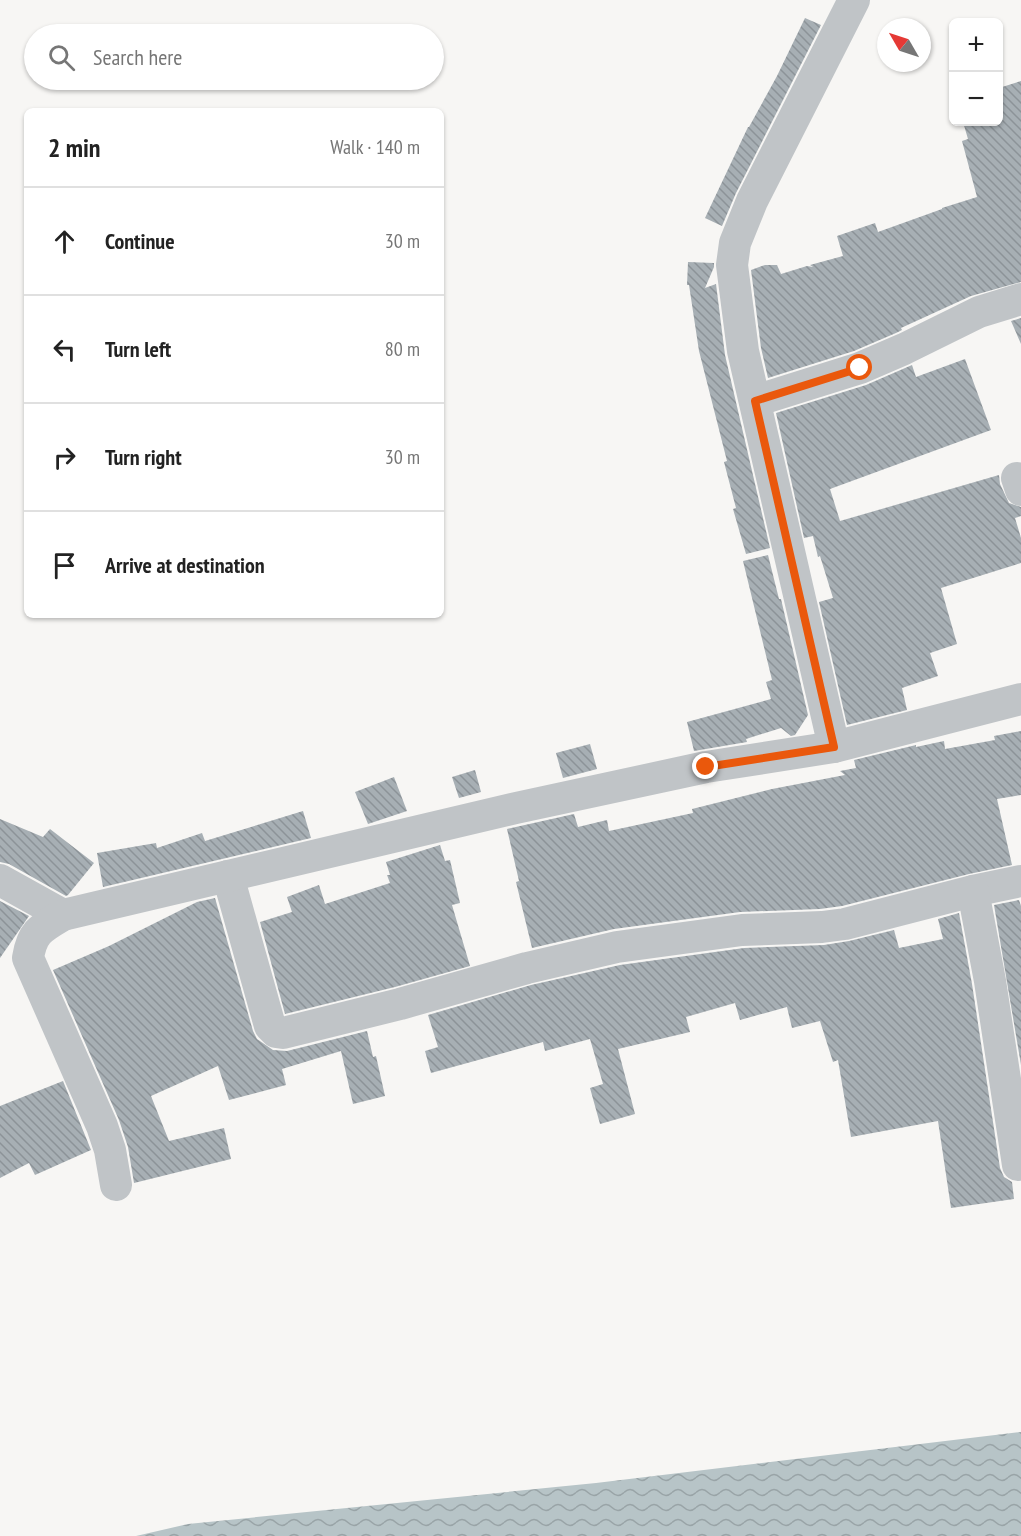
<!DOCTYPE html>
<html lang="en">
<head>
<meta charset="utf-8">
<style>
  body { margin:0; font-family:"PT Sans Narrow",sans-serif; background:#f2f2f2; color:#222 }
  .controls { position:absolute; right:18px; top:18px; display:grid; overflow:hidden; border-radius:9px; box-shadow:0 2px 4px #0004 }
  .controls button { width:54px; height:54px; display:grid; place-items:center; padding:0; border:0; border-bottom:2px solid #e0e0e0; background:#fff; color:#222; font:30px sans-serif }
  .compass { position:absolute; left:877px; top:18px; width:54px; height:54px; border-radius:50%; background:#fff; box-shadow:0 2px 4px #0004; rotate:309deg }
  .stop { position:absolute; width:18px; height:18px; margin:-14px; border:4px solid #ea580c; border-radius:50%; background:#fff }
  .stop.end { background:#ea580c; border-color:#fff; box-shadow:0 2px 6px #0008 }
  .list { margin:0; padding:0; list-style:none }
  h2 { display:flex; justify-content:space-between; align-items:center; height:78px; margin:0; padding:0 24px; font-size:26px }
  h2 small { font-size:20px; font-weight:400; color:#767676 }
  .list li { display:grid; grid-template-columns:39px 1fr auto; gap:18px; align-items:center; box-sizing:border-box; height:108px; padding:0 24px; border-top:2px solid #e0e0e0 }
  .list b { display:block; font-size:22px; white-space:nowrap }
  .list em { font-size:20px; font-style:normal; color:#767676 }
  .icon { flex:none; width:33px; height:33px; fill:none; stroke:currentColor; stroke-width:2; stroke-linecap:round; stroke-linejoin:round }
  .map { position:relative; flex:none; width:1021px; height:1536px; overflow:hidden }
  .search { position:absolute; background:#fff; box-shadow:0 2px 4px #0004; left:24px; top:24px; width:420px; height:66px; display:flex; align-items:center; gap:15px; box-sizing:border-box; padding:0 21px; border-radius:33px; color:#767676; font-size:22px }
  .panel { position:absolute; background:#fff; box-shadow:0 2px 4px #0004; left:24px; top:108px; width:420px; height:510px; border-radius:9px }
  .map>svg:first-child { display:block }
  .water { fill:url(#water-waves) }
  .building { fill:url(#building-back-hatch) }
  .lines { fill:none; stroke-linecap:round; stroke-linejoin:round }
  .minor { stroke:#c0c4c7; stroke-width:32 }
  .route { stroke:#ea580c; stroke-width:8 }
</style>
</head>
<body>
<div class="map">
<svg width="1021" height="1536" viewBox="0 0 1021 1536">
  <defs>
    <pattern id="water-waves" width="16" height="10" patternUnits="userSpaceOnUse" patternTransform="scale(1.5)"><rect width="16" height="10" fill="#b7c4c7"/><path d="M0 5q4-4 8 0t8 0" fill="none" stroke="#99a4a7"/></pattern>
    <pattern id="building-back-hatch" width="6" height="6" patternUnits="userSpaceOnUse" patternTransform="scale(1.5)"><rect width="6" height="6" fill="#a7afb4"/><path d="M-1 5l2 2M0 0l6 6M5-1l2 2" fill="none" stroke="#8c9398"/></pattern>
  </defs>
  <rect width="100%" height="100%" fill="#f7f6f4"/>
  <path class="water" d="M 1021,1432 L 1021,1536 L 136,1536 L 188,1524 L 596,1483 Z"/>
  <g class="building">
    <path d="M 805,18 L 821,25 L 736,193 L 722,226 L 705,218 L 748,127 L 749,127 L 777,76 Z"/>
    <path d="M 1021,81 L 1021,282 L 971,296 L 901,328 L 902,330 L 896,333 L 854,351 L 768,378 L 761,348 L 751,270 L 765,265 L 777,265 L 781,274 L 807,266 L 813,267 L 810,265 L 843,256 L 837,236 L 875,223 L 878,232 L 942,209 L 942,208 L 977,197 L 962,141 L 968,139 L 963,122 L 999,122 L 999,88 Z"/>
    <path d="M 688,262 L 714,263 L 714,267 L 705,288 L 716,284 L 725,355 L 770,548 L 746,554 L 733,509 L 736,508 L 724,462 L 727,461 L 699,351 L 689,285 L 687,285 Z"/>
    <path d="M 1021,318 L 1021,344 L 1011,321 Z"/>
    <path d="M 965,359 L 991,430 L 830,489 L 840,521 L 999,475 L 1000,484 L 1009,503 L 1021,507 L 1021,516 L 1015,518 L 1021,538 L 1021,563 L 941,588 L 957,644 L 930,653 L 938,676 L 902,688 L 907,710 L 847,725 L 819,602 L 833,598 L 820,556 L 818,557 L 813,536 L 804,538 L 776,413 L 866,385 L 912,365 L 916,377 Z"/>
    <path d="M 768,555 L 779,599 L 781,599 L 808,715 L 795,735 L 791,736 L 781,728 L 746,739 L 747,742 L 694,751 L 687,722 L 771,699 L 766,682 L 772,680 L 743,561 Z"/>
    <path d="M 1021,731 L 1021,795 L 997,799 L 1012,865 L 969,874 L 842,906 L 820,909 L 740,912 L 614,929 L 532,948 L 516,882 L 519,881 L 507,829 L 574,814 L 578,827 L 607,820 L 609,831 L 693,813 L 692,809 L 772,789 L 845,775 L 840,771 L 856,768 L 854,760 L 916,745 L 916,747 L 944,741 L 945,749 L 995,740 L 994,736 Z"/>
    <path d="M 590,744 L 597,769 L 563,778 L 556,753 Z"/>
    <path d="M 475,770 L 481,792 L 459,798 L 452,777 Z"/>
    <path d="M 394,777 L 407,811 L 368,824 L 355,792 Z"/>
    <path d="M 303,811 L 311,838 L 103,887 L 97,853 L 156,843 L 157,848 L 202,833 L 205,841 Z"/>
    <path d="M 0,819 L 43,837 L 50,829 L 94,863 L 68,895 L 66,896 L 9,864 L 0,862 Z"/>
    <path d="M 440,845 L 445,861 L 450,860 L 460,903 L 452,905 L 470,966 L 395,987 L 285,1014 L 260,922 L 292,912 L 287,897 L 319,885 L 325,904 L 390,883 L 387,875 L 390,875 L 386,862 Z"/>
    <path d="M 215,898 L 253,1031 L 257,1039 L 273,1050 L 287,1051 L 367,1031 L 373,1057 L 376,1056 L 385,1096 L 353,1104 L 341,1051 L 282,1069 L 286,1085 L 229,1100 L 218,1066 L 151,1096 L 169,1141 L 224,1128 L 231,1159 L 134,1183 L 128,1147 L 119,1120 L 53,970 L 109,946 L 197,902 Z"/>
    <path d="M 1019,900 L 1021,906 L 1021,1065 L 994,905 Z"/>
    <path d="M 0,901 L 29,916 L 0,958 Z"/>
    <path d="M 959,913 L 972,984 L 1000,1168 L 1004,1177 L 1012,1182 L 1014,1199 L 951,1208 L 938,1121 L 851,1137 L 838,1060 L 833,1062 L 820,1021 L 792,1028 L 787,1007 L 740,1020 L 735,1003 L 686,1017 L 690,1032 L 618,1049 L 635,1114 L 600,1124 L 590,1088 L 603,1084 L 590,1039 L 545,1051 L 543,1042 L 431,1073 L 425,1051 L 438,1047 L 428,1015 L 531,985 L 620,965 L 744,948 L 824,945 L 849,941 L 894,930 L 899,948 L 943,939 L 938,919 Z"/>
    <path d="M 63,1081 L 91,1150 L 35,1175 L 29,1163 L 0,1178 L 0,1106 Z"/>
  </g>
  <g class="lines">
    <g class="minor">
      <path d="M 755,401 L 860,368 L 904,349 L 979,312 L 1021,299"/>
      <path d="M 1017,478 L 1021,490"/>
      <path d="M 834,747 L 743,351 L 732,265 L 735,243 L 752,201 L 854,0"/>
      <path d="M 228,876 L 270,1026 L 276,1032 L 283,1033 L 400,1004 L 527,968 L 617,947 L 742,930 L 822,927 L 845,924 L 973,891 L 1021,881"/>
      <path d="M 0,880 L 63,915"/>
      <path d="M 973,891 L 990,981 L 1018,1165"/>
      <path d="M 116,1185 L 110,1150 L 102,1126 L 28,958 C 32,932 41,928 63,915 L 516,808 L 706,767 L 834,747 L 1021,699"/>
    </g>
  </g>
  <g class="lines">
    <path class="route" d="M 706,767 L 834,747 L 755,401 L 860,368"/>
  </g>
</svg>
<div class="controls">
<button>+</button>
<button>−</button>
</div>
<svg class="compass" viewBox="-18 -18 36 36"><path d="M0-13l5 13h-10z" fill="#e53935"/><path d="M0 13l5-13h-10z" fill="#767676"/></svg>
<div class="stop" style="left:860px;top:368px"></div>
<div class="stop end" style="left:706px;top:767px"></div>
<div class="search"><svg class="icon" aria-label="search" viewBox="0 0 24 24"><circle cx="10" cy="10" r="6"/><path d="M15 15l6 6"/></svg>Search here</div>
<section class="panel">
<h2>2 min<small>Walk · 140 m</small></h2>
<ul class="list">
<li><svg class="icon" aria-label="ahead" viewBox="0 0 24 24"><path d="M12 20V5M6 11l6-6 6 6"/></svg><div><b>Continue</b></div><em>30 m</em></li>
<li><svg class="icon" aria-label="left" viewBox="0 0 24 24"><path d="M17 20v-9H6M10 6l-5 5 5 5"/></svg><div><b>Turn left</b></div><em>80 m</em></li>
<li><svg class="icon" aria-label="right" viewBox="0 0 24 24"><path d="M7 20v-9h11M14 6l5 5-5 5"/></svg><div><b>Turn right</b></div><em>30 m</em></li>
<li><svg class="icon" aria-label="arrive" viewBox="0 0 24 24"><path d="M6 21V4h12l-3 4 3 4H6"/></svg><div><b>Arrive at destination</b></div></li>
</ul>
</section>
</div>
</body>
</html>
